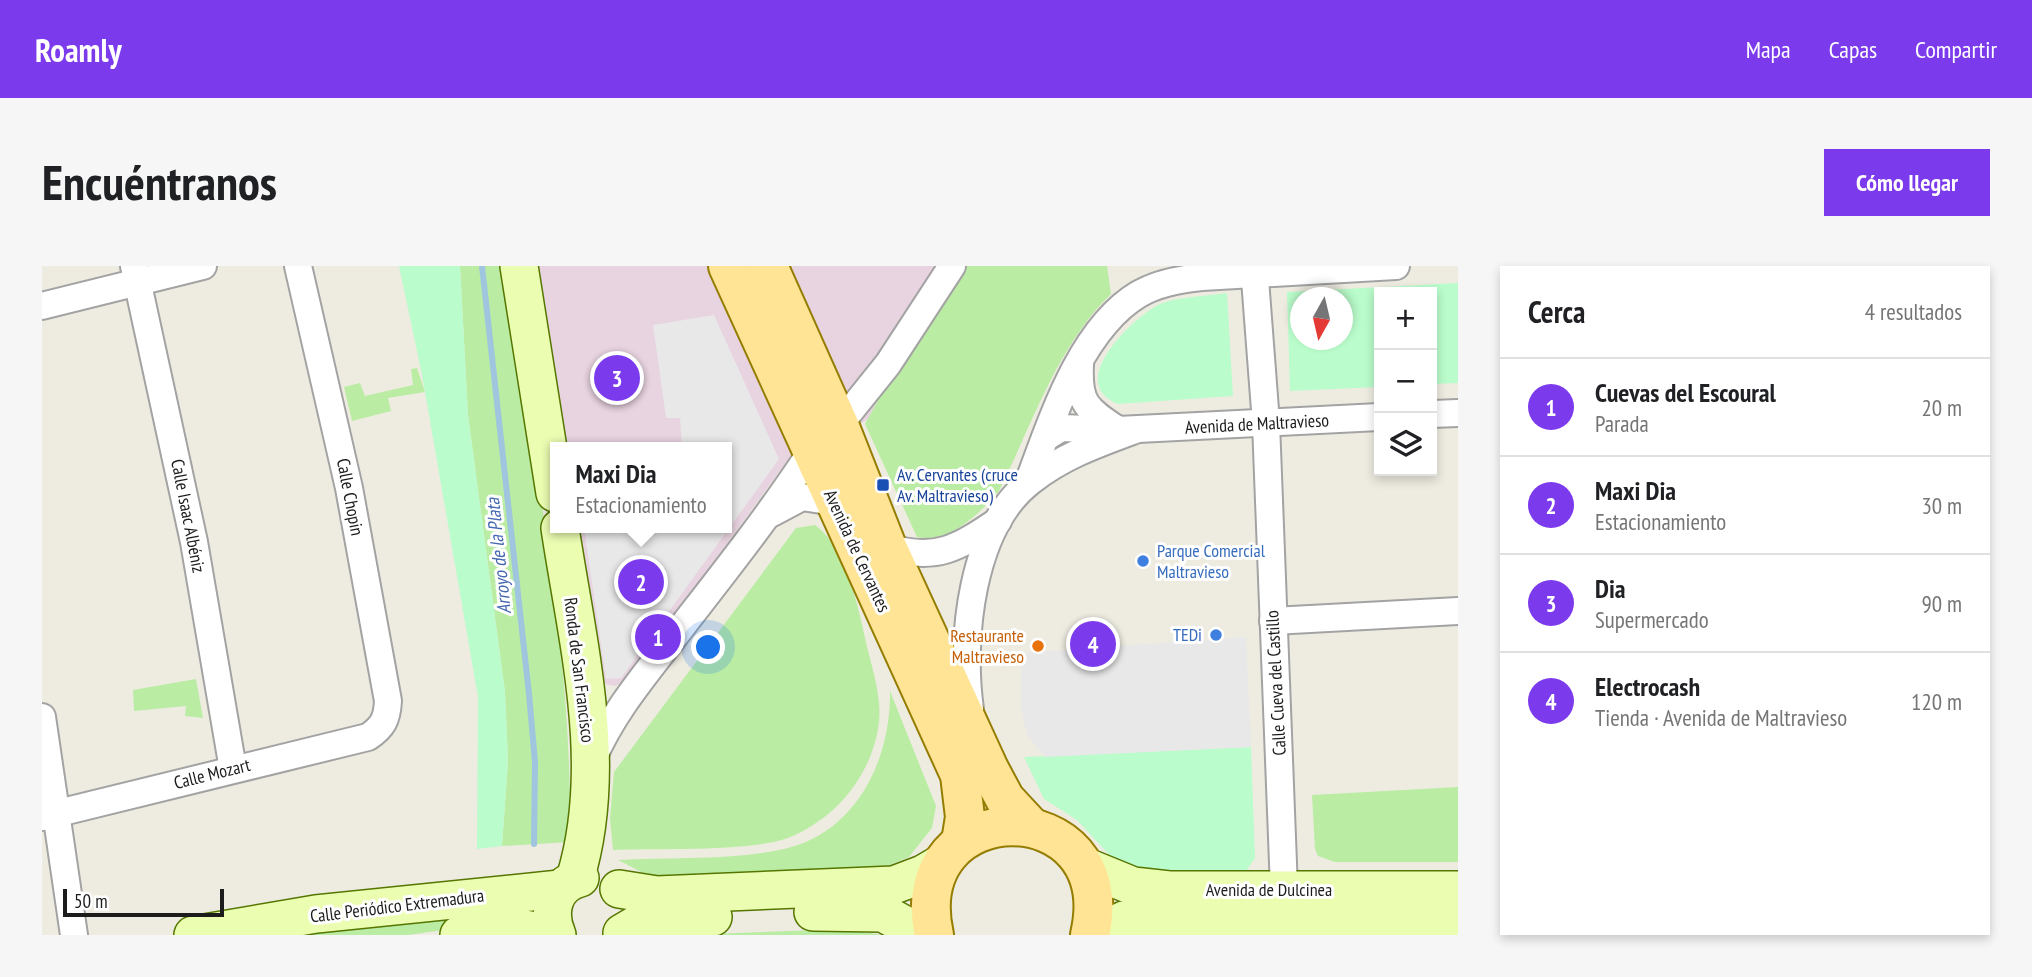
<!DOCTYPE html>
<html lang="es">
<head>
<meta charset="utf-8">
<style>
  body { margin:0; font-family:"PT Sans Narrow",sans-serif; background:#f6f6f6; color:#202124 }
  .controls { position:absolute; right:21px; top:21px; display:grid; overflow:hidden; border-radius:0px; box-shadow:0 4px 10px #0003 }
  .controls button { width:63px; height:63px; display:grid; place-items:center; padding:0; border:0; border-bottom:2px solid #e0e0e0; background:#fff; color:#202124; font:35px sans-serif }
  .compass { position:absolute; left:1248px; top:21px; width:63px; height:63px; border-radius:50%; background:#fff; box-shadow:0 4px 10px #0003; rotate:188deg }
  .scale { position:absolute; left:21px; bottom:18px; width:161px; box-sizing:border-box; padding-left:7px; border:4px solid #1c1c1c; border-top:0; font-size:19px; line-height:24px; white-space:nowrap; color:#1c1c1c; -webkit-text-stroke:5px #fff; paint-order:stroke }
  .you { position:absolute; left:667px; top:382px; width:24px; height:24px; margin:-18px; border:5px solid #fff; border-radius:50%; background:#1a73e8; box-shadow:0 0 0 10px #1a73e833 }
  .badge { display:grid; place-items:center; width:46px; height:46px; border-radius:50%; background:#7c3aed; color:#fff; font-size:23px; font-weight:700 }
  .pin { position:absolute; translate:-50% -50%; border:4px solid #fff; box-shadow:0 2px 7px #0006 }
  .popup { position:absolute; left:508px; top:176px; width:182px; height:91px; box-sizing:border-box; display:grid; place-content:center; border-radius:0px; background:#fff; filter:drop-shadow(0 2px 5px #0005); font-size:23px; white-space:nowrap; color:#757577 }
  .popup b { font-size:26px; color:#202124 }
  .popup::after { content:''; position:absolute; left:50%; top:100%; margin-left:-14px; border:14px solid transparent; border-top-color:#fff }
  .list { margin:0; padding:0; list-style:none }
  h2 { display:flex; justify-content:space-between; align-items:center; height:91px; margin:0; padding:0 28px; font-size:30px }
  h2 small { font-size:23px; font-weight:400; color:#757577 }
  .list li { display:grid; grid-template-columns:46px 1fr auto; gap:21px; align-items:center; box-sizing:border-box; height:98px; padding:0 28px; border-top:2px solid #e0e0e0 }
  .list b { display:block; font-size:26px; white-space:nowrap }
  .list p { margin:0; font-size:23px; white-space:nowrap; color:#757577 }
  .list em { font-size:23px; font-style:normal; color:#757577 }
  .icon { flex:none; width:38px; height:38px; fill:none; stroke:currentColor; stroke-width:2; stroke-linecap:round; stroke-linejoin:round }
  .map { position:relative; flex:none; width:1416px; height:669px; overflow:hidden; border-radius:0px }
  header { display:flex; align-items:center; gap:42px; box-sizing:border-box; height:98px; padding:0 35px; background:#7c3aed; color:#fff }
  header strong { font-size:33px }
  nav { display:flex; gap:38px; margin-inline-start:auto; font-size:24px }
  .intro { display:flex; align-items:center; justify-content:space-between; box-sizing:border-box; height:168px; padding:0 42px }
  h1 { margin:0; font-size:49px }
  .button { padding:18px 32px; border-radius:0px; background:#7c3aed; color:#fff; font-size:24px; font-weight:700 }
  main { display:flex; gap:42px; padding:0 42px }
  aside { flex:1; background:#fff; border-radius:0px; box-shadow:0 4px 10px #0003 }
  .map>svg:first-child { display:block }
  .industrial { fill:#e8d3e0 }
  .grass { fill:#baeca3 }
  .park { fill:#bafccb; fill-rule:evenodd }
  .parking { fill:#e8e8e8 }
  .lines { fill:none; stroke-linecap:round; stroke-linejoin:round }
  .stream { stroke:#9fc5df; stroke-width:6 }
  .street-casing { stroke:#a3a3a3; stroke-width:30 }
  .secondary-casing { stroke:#557600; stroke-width:40 }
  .primary-casing { stroke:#947d00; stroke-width:42 }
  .street { stroke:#fff; stroke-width:26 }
  .secondary { stroke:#ebfdb1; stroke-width:37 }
  .primary { stroke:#ffe495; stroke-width:38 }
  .transit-dot { fill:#1a4fb4; stroke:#fff; stroke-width:2.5 }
  .shop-dot { fill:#3f7fe0; stroke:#fff; stroke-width:2.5 }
  .food-dot { fill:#e8710a; stroke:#fff; stroke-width:2.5 }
  .labels { text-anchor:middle; stroke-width:6; stroke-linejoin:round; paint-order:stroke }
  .street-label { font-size:18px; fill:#1c1c1c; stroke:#fff }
  .transit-label { font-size:18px; fill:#164399; stroke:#fff; text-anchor:start }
  .shop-label { font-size:18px; fill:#366cbe; stroke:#fff; text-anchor:start }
  .food-label { font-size:18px; fill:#c56008; stroke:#fff; text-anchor:end }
  .water-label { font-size:19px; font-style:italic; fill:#4467b0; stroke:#fff }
</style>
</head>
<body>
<header>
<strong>Roamly</strong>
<nav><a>Mapa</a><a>Capas</a><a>Compartir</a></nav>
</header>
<div class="intro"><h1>Encuéntranos</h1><a class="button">Cómo llegar</a></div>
<main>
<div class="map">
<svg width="1416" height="669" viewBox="0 0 1416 669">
  <rect width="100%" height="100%" fill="#eeece1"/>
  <path class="industrial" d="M 495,0 L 934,0 L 845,142 L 737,206 L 592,406 L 574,420 L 557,417 L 534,262 L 685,262 L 685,181 L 522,181 Z"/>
  <g class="grass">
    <path d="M 418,0 L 461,0 C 491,190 531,382 528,576 L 460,580 L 466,495 L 463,426 L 426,149 Z"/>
    <path d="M 920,0 L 1065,0 L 1069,28 C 1015,80 990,159 957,225 C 937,248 907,278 875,271 L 823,158 L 847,114 Z"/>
    <path d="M 375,102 L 383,126 L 346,132 L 349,145 L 310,155 L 302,121 L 318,117 L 323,130 L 371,119 L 369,103 Z"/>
    <path d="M 773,259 C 802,279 816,338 823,372 C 829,400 840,428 837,456 C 831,508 794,553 746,572 C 707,586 615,582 571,584 L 568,552 L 572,506 L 754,262 Z"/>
    <path d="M 154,413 L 161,452 L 143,450 L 144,440 L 92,445 L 91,424 Z"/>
    <path d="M 848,425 L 894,540 L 890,562 L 867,591 L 843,601 L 620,609 L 605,609 L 576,594 C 629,591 694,595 746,582 C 816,564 849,492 848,425 Z"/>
    <path d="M 1416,521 L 1416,596 L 1293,596 L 1276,590 L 1273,583 L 1270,529 Z"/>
    <path d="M 413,642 L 416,662 L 366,669 L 216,669 Z"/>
    <path d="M 802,663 L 841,669 L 640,669 Z"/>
  </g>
  <g class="park">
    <path d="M 357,0 L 418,0 L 426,149 L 463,426 L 466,495 L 460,580 L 435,583 L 436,431 L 380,109 Z"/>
    <path d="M 1416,17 L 1416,117 L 1390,118 L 1390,26 L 1337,26 L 1337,121 L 1248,125 L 1245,26 ZM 1258,32 L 1300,32 L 1300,74 L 1258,74 Z"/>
    <path d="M 1185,27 L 1191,130 L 1076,138 C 1024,117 1087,56 1114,40 C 1129,31 1167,30 1185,27 Z"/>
    <path d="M 1209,481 L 1213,592 L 1204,605 L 1097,604 L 1073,595 L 1035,554 L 1002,533 L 982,491 Z"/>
  </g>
  <g class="parking">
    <path d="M 672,49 L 737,193 L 579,412 L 564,413 L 542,262 L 685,262 L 685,181 L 640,181 L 638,152 L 624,152 L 611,59 Z"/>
    <path d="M 1204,371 L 1209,481 L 1003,491 L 985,469 L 980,448 L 978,387 Z"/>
  </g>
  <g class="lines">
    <path class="stream" d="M 440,0 L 487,428 L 493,496 L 492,578"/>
    <g class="street-casing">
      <g id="street">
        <path d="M 92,0 L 152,276 L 191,503"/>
        <path d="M 1212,0 L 1224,157 L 1242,623"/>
        <path d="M 0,40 L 161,0"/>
        <path d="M 1038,99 C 1036,138 1045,143 1076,164 L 1337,151"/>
        <path d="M 1390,148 L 1416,147"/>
        <path d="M 797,159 L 846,98 L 910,0"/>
        <path d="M 1003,172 L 1019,162 L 1076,164"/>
        <path d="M 986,217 C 1009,156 1038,63 1097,28 C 1116,17 1138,13 1160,11 L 1354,0"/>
        <path d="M 730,247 L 760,231 L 792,236"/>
        <path d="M 845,281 C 894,296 916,282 956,255"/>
        <path d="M 1231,355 L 1416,345"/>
        <path d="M 928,443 C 918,374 929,261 989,215 C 1021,190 1055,178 1093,164"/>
        <path d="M 0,451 L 32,669"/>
        <path d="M 550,495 C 570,446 607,404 639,362 C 684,304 729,247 769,186"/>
        <path d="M 0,551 L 326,471 C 341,461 345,453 346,435 L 307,222 L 256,0"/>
      </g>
    </g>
    <g class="secondary-casing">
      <g id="secondary">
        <path d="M 477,0 L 513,227"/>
        <path d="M 518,262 C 535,375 568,500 533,613"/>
        <path d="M 1042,600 L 1091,620 L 1127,624 L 1416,624"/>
        <path d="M 577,623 L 615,629 L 852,619 L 881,608 L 900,597"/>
        <path d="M 771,646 L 841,647 L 881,669"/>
        <path d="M 580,667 L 597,657 L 671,651"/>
        <path d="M 151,669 L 274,648 L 518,623"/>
        <path d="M 417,669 L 477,662 L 514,669"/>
        <path d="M 515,669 C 505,646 511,619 538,612"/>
        <path d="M 1052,669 L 1082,654 L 1127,651 L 1416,654"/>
      </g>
    </g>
    <g class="primary-casing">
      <g id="primary">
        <path d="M 686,0 L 918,509 L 923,551 L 919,576"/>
        <path d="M 726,0 L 797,159 L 845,281 L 947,503 L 963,533 L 989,561"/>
        <path d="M 892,669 C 860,524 1081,524 1048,669"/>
      </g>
    </g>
    <use href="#street" class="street"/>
    <use href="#secondary" class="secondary"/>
    <use href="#primary" class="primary"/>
  </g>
  <rect class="transit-dot" x="834" y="212" width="14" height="14" rx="3.5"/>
  <g class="shop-dot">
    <circle cx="1101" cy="295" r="7"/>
    <circle cx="1174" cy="369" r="7"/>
  </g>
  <circle class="food-dot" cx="996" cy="380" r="7"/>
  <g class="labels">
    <g class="street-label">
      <text transform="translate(1215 158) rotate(-3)" y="6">Avenida de Maltravieso</text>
      <text transform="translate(308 231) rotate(79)" y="6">Calle Chopin</text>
      <text transform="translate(146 250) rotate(79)" y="6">Calle Isaac Albéniz</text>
      <text transform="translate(815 285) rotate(65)" y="6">Avenida de Cervantes</text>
      <text transform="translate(537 404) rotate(83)" y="6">Ronda de San Francisco</text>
      <text transform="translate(1234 417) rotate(-93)" y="6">Calle Cueva del Castillo</text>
      <text transform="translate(170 508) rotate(-14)" y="6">Calle Mozart</text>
      <text x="1227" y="630">Avenida de Dulcinea</text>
      <text transform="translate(355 640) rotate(-7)" y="6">Calle Periódico Extremadura</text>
    </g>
    <g class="transit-label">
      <text x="855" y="215">Av. Cervantes (cruce<tspan x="855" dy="21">Av. Maltravieso)</tspan></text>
    </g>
    <g class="shop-label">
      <text x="1115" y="291">Parque Comercial<tspan x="1115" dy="21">Maltravieso</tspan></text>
      <text x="1160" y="375" text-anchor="end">TEDi</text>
    </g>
    <g class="food-label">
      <text x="982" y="376">Restaurante<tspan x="982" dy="21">Maltravieso</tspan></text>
    </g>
    <g class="water-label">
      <text transform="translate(456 290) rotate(-96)" y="7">Arroyo de la Plata</text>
    </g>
  </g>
</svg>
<div class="controls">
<button>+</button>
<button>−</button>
<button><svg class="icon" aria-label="layers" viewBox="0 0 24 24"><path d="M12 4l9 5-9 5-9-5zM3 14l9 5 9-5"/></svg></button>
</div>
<svg class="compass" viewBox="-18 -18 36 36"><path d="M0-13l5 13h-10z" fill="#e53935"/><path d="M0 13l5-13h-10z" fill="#757577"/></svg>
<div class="scale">50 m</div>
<div class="you"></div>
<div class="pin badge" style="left:616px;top:371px">1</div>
<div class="pin badge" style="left:599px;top:316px">2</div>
<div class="popup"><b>Maxi Dia</b>Estacionamiento</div>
<div class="pin badge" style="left:575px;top:112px">3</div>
<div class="pin badge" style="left:1051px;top:378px">4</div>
</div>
<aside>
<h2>Cerca<small>4 resultados</small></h2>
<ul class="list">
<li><span class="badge">1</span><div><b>Cuevas del Escoural</b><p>Parada</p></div><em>20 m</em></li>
<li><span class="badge">2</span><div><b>Maxi Dia</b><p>Estacionamiento</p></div><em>30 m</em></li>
<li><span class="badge">3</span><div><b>Dia</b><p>Supermercado</p></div><em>90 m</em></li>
<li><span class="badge">4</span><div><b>Electrocash</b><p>Tienda · Avenida de Maltravieso</p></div><em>120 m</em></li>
</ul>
</aside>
</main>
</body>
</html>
